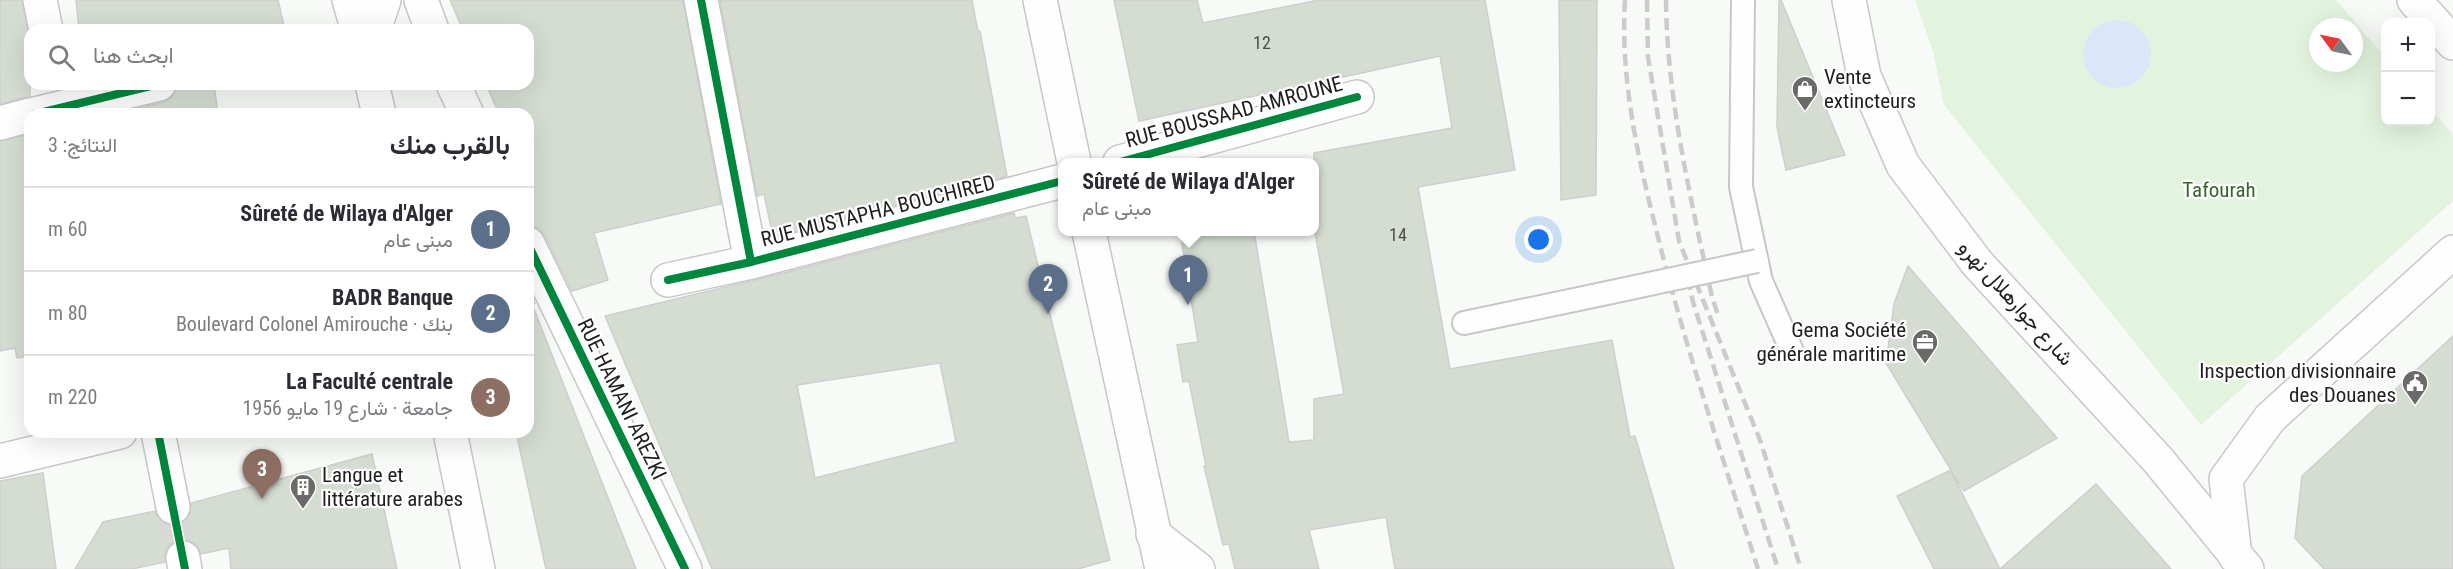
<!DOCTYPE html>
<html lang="ar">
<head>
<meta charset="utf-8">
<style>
  body { margin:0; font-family:"Roboto Condensed",Vazirmatn,sans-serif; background:#f7f7f7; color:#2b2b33; direction:rtl }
  .controls { position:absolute; right:18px; top:18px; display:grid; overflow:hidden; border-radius:12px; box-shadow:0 6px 24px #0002 }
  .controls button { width:54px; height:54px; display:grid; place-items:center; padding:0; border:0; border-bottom:2px solid #e1e1e2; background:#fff; color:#2b2b33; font:30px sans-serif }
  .compass { position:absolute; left:2309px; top:18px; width:54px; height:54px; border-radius:50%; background:#fff; box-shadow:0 6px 24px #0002; rotate:303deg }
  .you { position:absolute; left:1539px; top:240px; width:21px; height:21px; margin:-15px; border:4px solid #fff; border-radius:50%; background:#1a73e8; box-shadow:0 0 0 9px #1a73e833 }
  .badge { display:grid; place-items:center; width:39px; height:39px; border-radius:50%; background:#ea580c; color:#fff; font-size:20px; font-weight:700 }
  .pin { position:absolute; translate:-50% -50px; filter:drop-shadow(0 2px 3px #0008) }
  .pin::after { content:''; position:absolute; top:32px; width:21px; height:18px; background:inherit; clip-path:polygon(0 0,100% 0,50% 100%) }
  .popup { position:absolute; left:1058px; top:158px; width:261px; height:78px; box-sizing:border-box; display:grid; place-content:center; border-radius:12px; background:#fff; filter:drop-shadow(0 2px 4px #0005); font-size:20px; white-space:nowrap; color:#7c7c81 }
  .popup b { font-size:22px; color:#2b2b33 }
  .popup::after { content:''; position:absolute; left:50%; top:100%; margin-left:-12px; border:12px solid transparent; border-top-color:#fff }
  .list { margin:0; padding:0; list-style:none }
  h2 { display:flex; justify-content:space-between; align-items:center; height:78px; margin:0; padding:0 24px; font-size:26px }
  h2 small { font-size:20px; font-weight:400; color:#7c7c81 }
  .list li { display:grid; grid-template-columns:39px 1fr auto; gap:18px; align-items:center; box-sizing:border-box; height:84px; padding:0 24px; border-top:2px solid #e1e1e2 }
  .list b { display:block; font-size:22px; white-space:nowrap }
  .list p { margin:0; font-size:20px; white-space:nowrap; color:#7c7c81 }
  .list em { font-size:20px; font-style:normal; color:#7c7c81 }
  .icon { flex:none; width:33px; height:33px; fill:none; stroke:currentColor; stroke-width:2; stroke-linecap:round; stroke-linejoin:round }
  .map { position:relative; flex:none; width:2453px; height:569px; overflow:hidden; direction:ltr }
  .search { position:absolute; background:#fff; box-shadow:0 6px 24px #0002; left:24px; top:24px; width:510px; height:66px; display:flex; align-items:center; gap:15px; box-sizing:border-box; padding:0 21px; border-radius:18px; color:#7c7c81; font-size:22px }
  .panel { position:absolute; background:#fff; box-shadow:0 6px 24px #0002; left:24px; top:108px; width:510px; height:330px; border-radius:18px; direction:rtl }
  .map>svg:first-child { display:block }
  .green { fill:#e2f4de; fill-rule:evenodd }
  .water { fill:#dce6f9 }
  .building { fill:#d5ddd3; stroke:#cecfcd; stroke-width:1.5; fill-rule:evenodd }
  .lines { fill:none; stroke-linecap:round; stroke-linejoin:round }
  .street-tunnel { stroke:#d7d9d6; stroke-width:33; stroke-dasharray:33 16; stroke-linecap:butt }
  .lane-casing { stroke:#c6c8c6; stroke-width:26 }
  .street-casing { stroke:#c6c8c6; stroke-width:36 }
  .secondary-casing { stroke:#c6c8c6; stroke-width:36 }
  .primary-casing { stroke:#c6c8c6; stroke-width:36 }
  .highway-casing { stroke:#c6c8c6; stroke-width:36 }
  .lane { stroke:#fefefe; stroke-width:22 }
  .street { stroke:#fefefe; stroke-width:33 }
  .secondary { stroke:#fefefe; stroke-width:33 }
  .primary { stroke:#fefefe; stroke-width:33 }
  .highway { stroke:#fefefe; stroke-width:33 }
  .rail { stroke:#cacbca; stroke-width:4.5; stroke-dasharray:12 6; stroke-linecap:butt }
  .lane-bridge-casing { stroke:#c6c8c6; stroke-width:26; stroke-linecap:butt }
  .lane-bridge { stroke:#fefefe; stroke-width:22 }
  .cycleway-casing { stroke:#fff; stroke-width:11 }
  .cycleway { stroke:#00873e; stroke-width:8 }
  .labels { text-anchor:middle; stroke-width:4.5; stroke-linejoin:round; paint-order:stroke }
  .number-label { font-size:18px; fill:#4b4e4a }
  .poi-label { font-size:21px; fill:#1d1e1d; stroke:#fff; text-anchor:start }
  .street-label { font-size:21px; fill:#1d1e1d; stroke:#fff }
  .park-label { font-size:21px; fill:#37642b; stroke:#fff }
</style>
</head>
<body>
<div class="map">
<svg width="2453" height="569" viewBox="0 0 2453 569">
  <rect width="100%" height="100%" fill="#f8faf7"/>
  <path class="green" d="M 1915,0 L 2336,0 L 2385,57 L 2386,122 L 2430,122 L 2431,109 L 2453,134 L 2453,201 L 2201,425 L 1944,105 L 1933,51 ZM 2318,27 L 2354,27 L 2354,63 L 2318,63 Z"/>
  <circle class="water" cx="2117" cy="54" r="34"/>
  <g class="building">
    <path d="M 0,0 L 22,0 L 30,39 L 30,96 L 0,104 Z"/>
    <path d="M 76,0 L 278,0 L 285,30 L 79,30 Z"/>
    <path d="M 450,0 L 683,0 L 721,204 L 594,233 L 608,280 L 572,291 L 545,236 L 538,228 L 528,225 L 528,114 L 499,114 L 486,84 L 528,84 L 528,30 L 463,30 Z"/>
    <path d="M 720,0 L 972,0 L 978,32 L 980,31 L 1007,176 L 773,237 L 764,194 L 757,196 Z"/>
    <path d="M 1114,0 L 1197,0 L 1203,23 L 1319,0 L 1485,0 L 1515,170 L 1418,187 L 1450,369 L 1612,340 L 1630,437 L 1635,436 L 1674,569 L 1395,569 L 1386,517 L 1309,530 L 1319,569 L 1235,569 L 1229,544 L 1223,545 L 1204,466 L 1206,466 L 1189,381 L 1183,382 L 1177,345 L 1198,342 L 1180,231 L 1254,231 L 1289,442 L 1314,440 L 1314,399 L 1344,394 L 1314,227 L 1314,153 L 1452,128 L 1440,56 L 1139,121 Z"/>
    <path d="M 1559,0 L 1597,0 L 1596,195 L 1561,200 Z"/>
    <path d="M 1779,0 L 1781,0 L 1845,155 L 1786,170 L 1777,127 Z"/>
    <path d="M 177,84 L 214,84 L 218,114 L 115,114 L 164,102 L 172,97 Z"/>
    <path d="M 30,134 L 30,356 L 17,358 L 15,348 L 0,351 L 0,141 Z"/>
    <path d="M 1014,213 L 1015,218 L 1026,216 L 1110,560 L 1078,569 L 712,569 L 605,316 L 780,274 ZM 940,363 L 956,442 L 815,478 L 797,385 Z"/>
    <path d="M 1908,266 L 2057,438 L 1964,491 L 1951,471 L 2000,569 L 2096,484 L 2171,569 L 1934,569 L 1897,496 L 1951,470 L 1886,363 L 1894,304 Z"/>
    <path d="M 528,287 L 535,303 L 532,304 L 636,569 L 546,569 L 516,432 L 528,432 Z"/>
    <path d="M 2453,336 L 2453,569 L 2324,569 L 2295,538 L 2302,476 Z"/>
    <path d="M 372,454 L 397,569 L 231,569 L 229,548 L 201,554 L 197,545 L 190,541 L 180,540 L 170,544 L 165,552 L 165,562 L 132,569 L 75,569 L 103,522 L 155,511 L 159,519 L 166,525 L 177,525 L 185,521 L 190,514 L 191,503 Z"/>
    <path d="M 43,473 L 56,569 L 0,569 L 0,481 Z"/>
  </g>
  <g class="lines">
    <path class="street-tunnel" d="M 173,507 L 183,558"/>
    <g class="lane-casing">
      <g id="lane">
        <path d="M 1743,0 L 1741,187 L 1761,281 L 1791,349"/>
        <path d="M 1464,323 L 1593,296"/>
      </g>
    </g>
    <g class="street-casing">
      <g id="street">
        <path d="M 40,0 L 46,30"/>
        <path d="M 701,0 L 751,262"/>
        <path d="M 35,114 L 159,84"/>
        <path d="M 0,123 L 30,115"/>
        <path d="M 1120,162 L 1357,97"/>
        <path d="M 668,280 L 751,262 L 1062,181"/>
        <path d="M 158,432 L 173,507"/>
        <path d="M 0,461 L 120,432"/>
        <path d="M 183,558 L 185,569"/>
      </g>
    </g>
    <g class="secondary-casing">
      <g id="secondary">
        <path d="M 349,0 L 358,30"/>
        <path d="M 421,0 L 432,30"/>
        <path d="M 453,84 L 467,114"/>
        <path d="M 528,244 L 685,569"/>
      </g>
    </g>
    <g class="primary-casing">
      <g id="primary">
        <path d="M 1040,0 L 1074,162"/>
        <path d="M 374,30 L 384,0"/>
        <path d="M 372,84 L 379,114"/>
        <path d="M 1089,232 L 1162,569"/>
        <path d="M 450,432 L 478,569"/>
        <path d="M 1153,534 L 1198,569"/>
      </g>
    </g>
    <g class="highway-casing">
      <g id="highway">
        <path d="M 1849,0 L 1864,76 L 1903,165 L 1977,263 L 2158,460 L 2247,569"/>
        <path d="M 2414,0 L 2453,43"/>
        <path d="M 2235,556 L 2226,479 L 2270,418 L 2453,252"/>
      </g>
    </g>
    <use href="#lane" class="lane"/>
    <use href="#street" class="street"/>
    <use href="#secondary" class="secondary"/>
    <use href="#primary" class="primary"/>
    <use href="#highway" class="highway"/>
    <g class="rail">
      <path d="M 1625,0 C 1620,78 1638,159 1657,233 C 1685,347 1723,458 1758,569"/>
      <path d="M 1647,0 L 1648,57 L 1679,241 L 1760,440 L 1801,569"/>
      <path d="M 1666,0 C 1667,101 1691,199 1712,297 L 1718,315"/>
      <path d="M 1688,278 L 1693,302 L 1778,569"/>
    </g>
    <g class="lane-bridge-casing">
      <path id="lane-bridge" d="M 1593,296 L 1757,261"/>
    </g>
    <use href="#lane-bridge" class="lane-bridge"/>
    <g class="cycleway-casing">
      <g id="cycleway">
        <path d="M 701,0 L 751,262"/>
        <path d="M 35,114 L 159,84"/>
        <path d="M 1120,162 L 1357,97"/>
        <path d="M 528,244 L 685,569"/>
        <path d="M 668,280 L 751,262 L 1062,181"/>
        <path d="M 158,432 L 185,569"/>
      </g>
    </g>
    <use href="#cycleway" class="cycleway"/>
  </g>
  <defs>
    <g id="shop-pin" transform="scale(1.35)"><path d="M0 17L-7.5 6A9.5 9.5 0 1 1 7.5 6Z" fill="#6a6b69" stroke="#fff"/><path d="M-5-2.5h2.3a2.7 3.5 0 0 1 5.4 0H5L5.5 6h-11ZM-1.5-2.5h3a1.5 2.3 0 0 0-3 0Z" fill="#fff"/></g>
    <g id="office-pin" transform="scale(1.35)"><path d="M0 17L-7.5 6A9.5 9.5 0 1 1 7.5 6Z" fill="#6a6b69" stroke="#fff"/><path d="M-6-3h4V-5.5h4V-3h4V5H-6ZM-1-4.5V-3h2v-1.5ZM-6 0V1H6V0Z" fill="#fff"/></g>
    <g id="civic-pin" transform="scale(1.35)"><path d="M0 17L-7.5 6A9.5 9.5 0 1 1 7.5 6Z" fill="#6a6b69" stroke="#fff"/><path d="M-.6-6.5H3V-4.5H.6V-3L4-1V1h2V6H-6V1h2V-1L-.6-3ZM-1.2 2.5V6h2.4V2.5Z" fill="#fff"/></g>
    <g id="building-pin" transform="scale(1.35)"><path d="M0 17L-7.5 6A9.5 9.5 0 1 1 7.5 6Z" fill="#6a6b69" stroke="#fff"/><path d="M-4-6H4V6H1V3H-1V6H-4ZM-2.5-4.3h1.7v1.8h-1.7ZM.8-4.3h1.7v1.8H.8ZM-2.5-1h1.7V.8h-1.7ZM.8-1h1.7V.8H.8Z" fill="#fff"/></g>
  </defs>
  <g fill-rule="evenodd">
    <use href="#shop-pin" x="1805" y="89"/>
    <use href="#office-pin" x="1925" y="342"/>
    <use href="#civic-pin" x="2415" y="383"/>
    <use href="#building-pin" x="303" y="487"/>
  </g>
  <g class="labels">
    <g class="number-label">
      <text x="1262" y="49">12</text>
      <text x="1398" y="241">14</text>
    </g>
    <g class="poi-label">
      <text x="1824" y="84">Vente<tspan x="1824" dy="24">extincteurs</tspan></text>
      <text x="1906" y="337" text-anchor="end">Gema Société<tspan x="1906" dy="24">générale maritime</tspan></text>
      <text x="2396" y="378" text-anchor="end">Inspection divisionnaire<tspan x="2396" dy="24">des Douanes</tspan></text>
      <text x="322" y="482">Langue et<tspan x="322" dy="24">littérature arabes</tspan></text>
    </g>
    <g class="street-label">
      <text transform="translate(1234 112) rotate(-15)" y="7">RUE BOUSSAAD AMROUNE</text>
      <text transform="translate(878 211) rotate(-14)" y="7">RUE MUSTAPHA BOUCHIRED</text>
      <text transform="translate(2016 303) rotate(48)" y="7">شارع جوارهلال نهرو</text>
      <text transform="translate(622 399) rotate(64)" y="7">RUE HAMANI AREZKI</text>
    </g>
    <g class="park-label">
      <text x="2219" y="197">Tafourah</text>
    </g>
  </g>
</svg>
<div class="controls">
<button>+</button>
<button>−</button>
</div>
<svg class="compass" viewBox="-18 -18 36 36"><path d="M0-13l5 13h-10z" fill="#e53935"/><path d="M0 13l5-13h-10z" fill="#7c7c81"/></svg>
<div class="you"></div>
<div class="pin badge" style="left:1188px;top:305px;background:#5c6f8a">1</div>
<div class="popup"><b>Sûreté de Wilaya d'Alger</b>مبنى عام</div>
<div class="pin badge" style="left:1048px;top:314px;background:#5c6f8a">2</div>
<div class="pin badge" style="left:262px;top:499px;background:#8d6e63">3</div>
<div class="search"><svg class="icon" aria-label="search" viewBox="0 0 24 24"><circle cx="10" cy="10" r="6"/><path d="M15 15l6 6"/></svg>ابحث هنا</div>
<section class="panel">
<h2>بالقرب منك<small>النتائج: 3</small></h2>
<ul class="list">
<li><span class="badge" style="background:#5c6f8a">1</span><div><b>Sûreté de Wilaya d'Alger</b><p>مبنى عام</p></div><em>60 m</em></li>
<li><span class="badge" style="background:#5c6f8a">2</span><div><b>BADR Banque</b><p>بنك · Boulevard Colonel Amirouche</p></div><em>80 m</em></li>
<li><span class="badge" style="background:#8d6e63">3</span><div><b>La Faculté centrale</b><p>جامعة · شارع 19 مايو 1956</p></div><em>220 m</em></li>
</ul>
</section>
</div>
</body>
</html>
